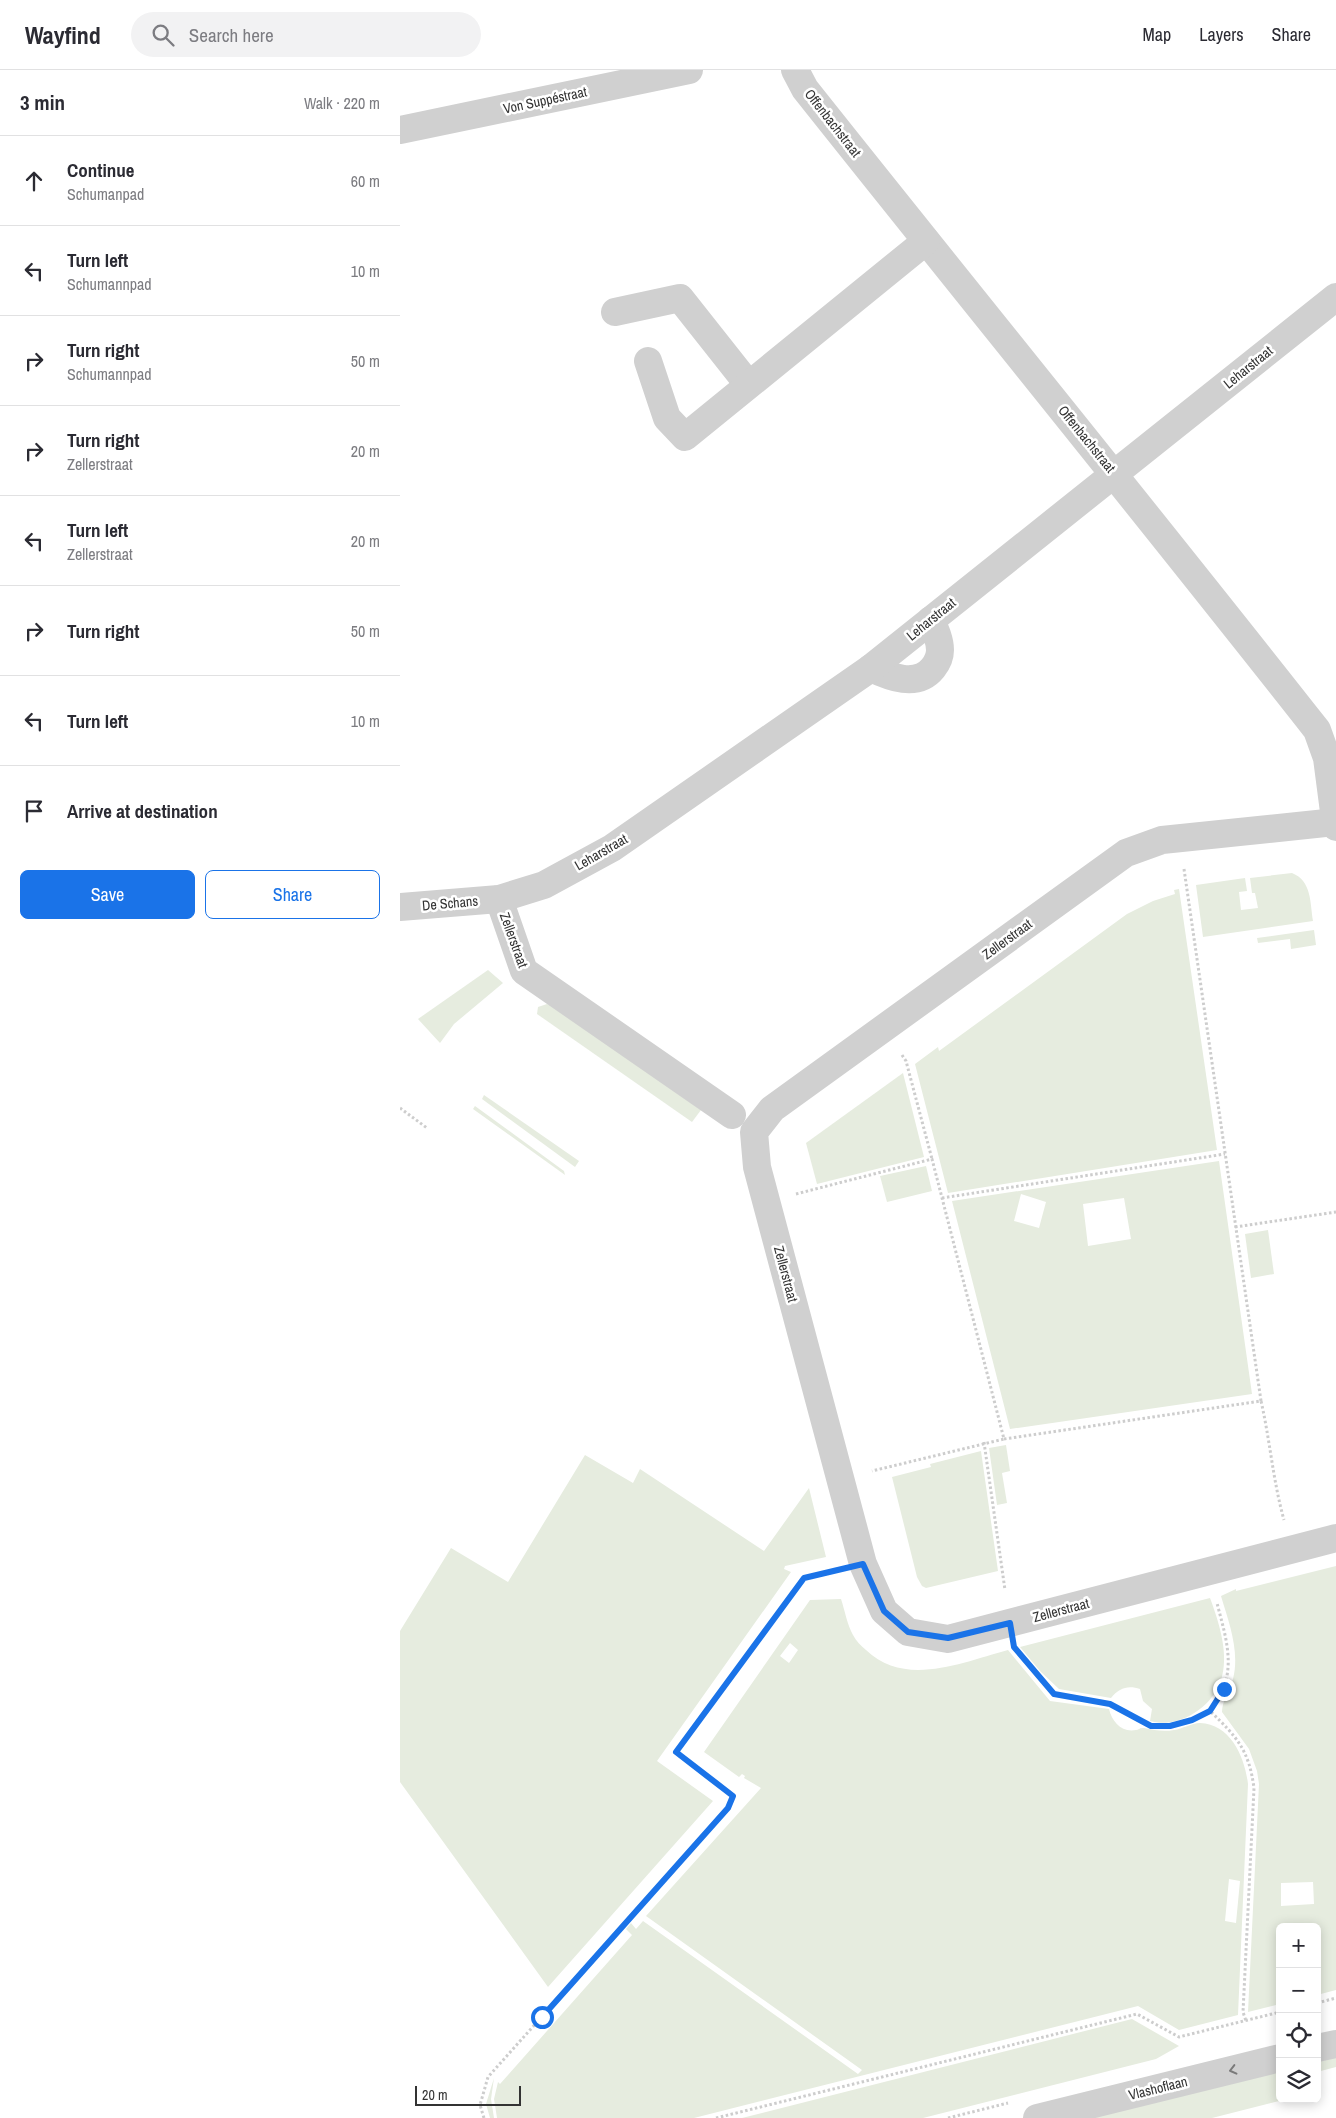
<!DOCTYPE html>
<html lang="en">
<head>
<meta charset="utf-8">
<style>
  body { margin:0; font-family:"Archivo Narrow",sans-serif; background:#f2f2f3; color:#2b2b33 }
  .controls { position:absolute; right:15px; bottom:15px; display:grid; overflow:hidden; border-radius:8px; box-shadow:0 2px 12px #0003 }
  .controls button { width:45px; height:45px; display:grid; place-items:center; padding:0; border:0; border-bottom:1px solid #e1e1e2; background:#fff; color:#2b2b33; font:25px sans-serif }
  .scale { position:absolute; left:15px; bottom:12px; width:106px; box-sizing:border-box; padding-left:5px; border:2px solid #333; border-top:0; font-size:14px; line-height:18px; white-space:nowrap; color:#333; -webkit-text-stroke:4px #fff; paint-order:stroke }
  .stop { position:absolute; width:15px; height:15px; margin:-11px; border:4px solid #1a73e8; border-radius:50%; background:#fff }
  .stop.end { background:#1a73e8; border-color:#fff; box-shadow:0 1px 5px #0008 }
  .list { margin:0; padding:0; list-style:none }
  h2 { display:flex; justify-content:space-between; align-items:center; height:65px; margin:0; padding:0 20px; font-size:21px }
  h2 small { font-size:16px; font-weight:400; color:#7c7c81 }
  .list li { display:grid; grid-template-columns:32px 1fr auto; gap:15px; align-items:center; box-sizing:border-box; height:90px; padding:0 20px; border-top:1px solid #e1e1e2 }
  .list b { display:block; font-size:19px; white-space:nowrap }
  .list p { margin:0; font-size:16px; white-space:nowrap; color:#7c7c81 }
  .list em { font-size:16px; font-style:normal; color:#7c7c81 }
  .actions { display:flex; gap:10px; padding:15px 20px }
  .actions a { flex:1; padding:11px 0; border:1px solid #1a73e8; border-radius:8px; text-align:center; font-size:18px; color:#1a73e8 }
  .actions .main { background:#1a73e8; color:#fff }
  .icon { flex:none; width:28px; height:28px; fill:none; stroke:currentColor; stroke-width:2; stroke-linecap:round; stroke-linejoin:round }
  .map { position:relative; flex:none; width:936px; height:2048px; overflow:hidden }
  header { display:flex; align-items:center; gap:30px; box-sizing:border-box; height:70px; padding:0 25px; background:#fff; border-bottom:1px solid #e1e1e2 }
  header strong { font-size:24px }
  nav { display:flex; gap:28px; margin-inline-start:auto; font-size:18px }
  .search { width:350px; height:45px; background:#f2f2f3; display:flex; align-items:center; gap:12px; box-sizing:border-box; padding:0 18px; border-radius:28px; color:#7c7c81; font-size:19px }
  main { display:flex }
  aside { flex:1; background:#fff }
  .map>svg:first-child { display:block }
  .green { fill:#e6ecdf; fill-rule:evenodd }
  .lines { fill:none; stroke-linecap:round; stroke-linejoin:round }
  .path { stroke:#cdcdcd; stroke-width:3; stroke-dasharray:2.5 2.5; stroke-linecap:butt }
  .minor { stroke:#d0d0d0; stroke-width:28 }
  .oneway { stroke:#7a7a7a }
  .route { stroke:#1a73e8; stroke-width:6 }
  .labels { text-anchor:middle; stroke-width:5; stroke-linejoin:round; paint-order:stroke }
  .street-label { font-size:14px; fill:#333; stroke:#fff }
</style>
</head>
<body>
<header>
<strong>Wayfind</strong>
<div class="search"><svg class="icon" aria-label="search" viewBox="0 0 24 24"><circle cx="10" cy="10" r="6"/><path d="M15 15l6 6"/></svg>Search here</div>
<nav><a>Map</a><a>Layers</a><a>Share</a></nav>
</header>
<main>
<aside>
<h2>3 min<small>Walk · 220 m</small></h2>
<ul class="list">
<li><svg class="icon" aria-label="ahead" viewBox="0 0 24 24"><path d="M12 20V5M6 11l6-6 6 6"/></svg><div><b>Continue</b><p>Schumanpad</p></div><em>60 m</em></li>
<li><svg class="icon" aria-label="left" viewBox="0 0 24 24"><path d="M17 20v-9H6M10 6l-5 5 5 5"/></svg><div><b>Turn left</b><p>Schumannpad</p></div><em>10 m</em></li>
<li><svg class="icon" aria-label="right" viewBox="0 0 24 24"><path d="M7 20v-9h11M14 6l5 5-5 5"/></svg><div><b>Turn right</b><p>Schumannpad</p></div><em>50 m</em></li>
<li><svg class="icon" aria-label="right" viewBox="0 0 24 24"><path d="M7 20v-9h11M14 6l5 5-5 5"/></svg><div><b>Turn right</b><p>Zellerstraat</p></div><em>20 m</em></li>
<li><svg class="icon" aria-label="left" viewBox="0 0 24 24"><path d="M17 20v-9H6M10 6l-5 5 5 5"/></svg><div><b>Turn left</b><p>Zellerstraat</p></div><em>20 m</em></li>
<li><svg class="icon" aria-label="right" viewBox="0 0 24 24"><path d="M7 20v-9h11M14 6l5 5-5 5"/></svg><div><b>Turn right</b></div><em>50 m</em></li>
<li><svg class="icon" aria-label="left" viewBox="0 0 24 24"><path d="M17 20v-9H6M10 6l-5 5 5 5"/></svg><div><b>Turn left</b></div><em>10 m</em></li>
<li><svg class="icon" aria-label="arrive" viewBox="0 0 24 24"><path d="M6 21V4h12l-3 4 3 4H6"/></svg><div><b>Arrive at destination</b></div></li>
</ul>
<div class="actions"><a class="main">Save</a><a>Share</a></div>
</aside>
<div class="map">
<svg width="936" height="2048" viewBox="0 0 936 2048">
  <rect width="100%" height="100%" fill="#fff"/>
  <g class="green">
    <path d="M 892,803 C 912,811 910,833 913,851 L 803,867 L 796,815 L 845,808 L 847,821 L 839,822 L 841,840 L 858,838 L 855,823 L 852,823 L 850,808 Z"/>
    <path d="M 779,819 L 817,1080 L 548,1123 L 515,994 L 538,977 L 539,981 L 727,844 L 753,831 L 775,824 L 774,820 Z"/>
    <path d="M 914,860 L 916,875 L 891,879 L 890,869 L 858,873 L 857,868 Z"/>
    <path d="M 88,900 L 103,913 L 54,954 L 40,973 L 18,949 Z"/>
    <path d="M 147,934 L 153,936 L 301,1040 L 292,1052 L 137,944 L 138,937 Z"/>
    <path d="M 503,1003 L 524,1087 L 417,1114 L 406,1073 Z"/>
    <path d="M 84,1025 L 179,1091 L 175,1097 L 82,1029 Z"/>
    <path d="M 75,1036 L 164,1101 L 165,1105 L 73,1039 Z"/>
    <path d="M 819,1091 L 852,1324 L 610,1359 L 552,1131 ZM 621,1124 L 646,1132 L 639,1158 L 614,1151 ZM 724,1128 L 731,1169 L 688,1176 L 683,1134 Z"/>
    <path d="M 526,1096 L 532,1121 L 487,1132 L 480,1106 Z"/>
    <path d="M 868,1160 L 874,1204 L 851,1208 L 845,1164 Z"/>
    <path d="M 606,1375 L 610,1401 L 602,1403 L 607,1433 L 597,1435 L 589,1378 Z"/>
    <path d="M 581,1381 L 598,1501 L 526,1518 L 522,1516 L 517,1507 L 492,1407 L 531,1397 L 530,1394 Z"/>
    <path d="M 185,1385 L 233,1413 L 240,1399 L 364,1481 L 409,1418 L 426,1487 L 385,1496 L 384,1499 L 391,1502 L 257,1691 L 313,1731 L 148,1917 L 0,1712 L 0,1561 L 51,1478 L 108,1512 Z"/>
    <path d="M 936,1496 L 936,1920 L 917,1925 L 917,1857 L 880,1857 L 880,1934 L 848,1942 L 859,1714 L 857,1701 L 849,1679 L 822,1642 C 822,1631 830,1620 833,1609 C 840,1581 829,1553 821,1526 L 836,1519 L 836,1521 ZM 913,1812 L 914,1834 L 881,1836 L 881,1813 Z"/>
    <path d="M 810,1528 C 826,1571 838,1618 791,1645 C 778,1652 764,1655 750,1651 L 752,1639 L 743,1631 L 740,1619 C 728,1615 719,1618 711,1628 L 659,1619 L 640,1601 L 620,1577 Z"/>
    <path d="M 441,1529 C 445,1541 447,1554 453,1565 C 456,1571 461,1576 466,1580 C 505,1618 563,1592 608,1580 L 650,1631 L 709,1639 C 712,1652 722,1663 736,1660 C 741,1659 738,1658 744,1658 C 754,1660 763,1662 774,1660 C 782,1659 792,1653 800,1653 C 831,1654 845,1688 848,1714 L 838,1945 L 779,1960 L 738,1936 L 294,2048 L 97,2048 L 94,2029 L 98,2012 L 100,2014 L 232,1865 L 226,1859 L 231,1853 L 236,1859 L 243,1851 L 458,2004 L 462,2000 L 246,1846 L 361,1718 L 344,1708 L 345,1706 L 342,1704 L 339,1707 L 304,1682 L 410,1530 ZM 390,1573 L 398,1580 L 389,1593 L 380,1586 ZM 829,1809 L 840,1811 L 836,1853 L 825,1851 Z"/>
    <path d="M 732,1949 L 779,1976 L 756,1989 L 523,2048 L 342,2048 Z"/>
    <path d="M 936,1984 L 936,1997 L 917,2002 L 917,1988 Z"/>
    <path d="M 880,1998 L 880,2025 L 876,2029 L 887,2029 L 812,2048 L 681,2048 Z"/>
    <path d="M 94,2008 L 91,2029 L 94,2048 L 90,2048 L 86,2034 Z"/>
  </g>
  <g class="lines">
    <g class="path">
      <path d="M 784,799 L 861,1331"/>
      <path d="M 502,985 L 506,991 L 532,1089"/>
      <path d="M 0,1038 L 27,1058"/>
      <path d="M 396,1124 L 532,1089 L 604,1369 L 472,1401"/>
      <path d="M 542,1128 L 825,1084"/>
      <path d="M 835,1157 L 936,1142"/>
      <path d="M 604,1369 L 861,1331 C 870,1370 873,1411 884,1450"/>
      <path d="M 584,1372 L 605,1520"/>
      <path d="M 619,1584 L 654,1624 L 710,1634 L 751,1656 L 771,1656 L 792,1650 L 810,1641 C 837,1667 849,1680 854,1718 L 843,1942 L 846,1951"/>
      <path d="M 810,1641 C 815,1634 821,1626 824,1617 C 834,1589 824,1561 817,1533"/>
      <path d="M 917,1933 L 936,1928"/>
      <path d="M 84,2048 L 80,2035 L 88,2007 L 328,1738 L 333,1726 L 276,1682 L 404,1508 L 431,1501"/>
      <path d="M 316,2048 L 737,1944 L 779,1967 L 880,1942"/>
      <path d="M 548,2048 L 608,2033"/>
    </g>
    <g class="minor">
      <path d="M 395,0 L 405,19 C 575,233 748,445 917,660 L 927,688 L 936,757"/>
      <path d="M 0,60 L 289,0"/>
      <path d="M 215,242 L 280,228 L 348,314"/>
      <path d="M 248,291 L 267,348 L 285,367 L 526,171"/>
      <path d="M 471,598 C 490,607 517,618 533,598 C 537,593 540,587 540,580 C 540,570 535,559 531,550"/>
      <path d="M 936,752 L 762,770 L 726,783 L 372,1039 L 354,1062 L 357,1097 L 463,1494 L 484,1541 L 508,1562 L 548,1569 L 936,1468"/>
      <path d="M 99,829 L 124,901 L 332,1045"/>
      <path d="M 0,837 L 99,829 L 144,815 L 212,778 L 471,598 L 936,227"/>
      <path d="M 917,1978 L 936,1974"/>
      <path d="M 637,2048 L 880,1988"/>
    </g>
  </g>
  <defs><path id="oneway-chevron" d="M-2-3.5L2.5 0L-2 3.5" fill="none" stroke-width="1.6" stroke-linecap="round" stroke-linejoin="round" transform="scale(1.25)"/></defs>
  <use class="oneway" href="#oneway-chevron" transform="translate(833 2000) rotate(166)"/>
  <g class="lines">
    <path class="route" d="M 142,1947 L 328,1738 L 333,1726 L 276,1682 L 404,1508 L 463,1494 L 484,1541 L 508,1562 L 548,1568 L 610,1553 L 614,1577 L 654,1624 L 710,1634 L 751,1656 L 770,1656 L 792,1650 L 810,1641 L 824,1619"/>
  </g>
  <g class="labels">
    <g class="street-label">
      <text transform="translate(145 30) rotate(-12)" y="5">Von Suppéstraat</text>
      <text transform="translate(433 53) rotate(52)" y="5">Offenbachstraat</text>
      <text transform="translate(848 297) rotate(-39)" y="5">Leharstraat</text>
      <text transform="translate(687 369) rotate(51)" y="5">Offenbachstraat</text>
      <text transform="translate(531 549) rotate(-39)" y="5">Leharstraat</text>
      <text transform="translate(201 782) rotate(-30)" y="5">Leharstraat</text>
      <text transform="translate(50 833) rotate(-5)" y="5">De Schans</text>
      <text transform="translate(607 869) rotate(-36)" y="5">Zellerstraat</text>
      <text transform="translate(114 870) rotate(70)" y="5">Zellerstraat</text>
      <text transform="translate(386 1204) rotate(75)" y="5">Zellerstraat</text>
      <text transform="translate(661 1540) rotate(-15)" y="5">Zellerstraat</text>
      <text transform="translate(758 2018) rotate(-14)" y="5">Vlashoflaan</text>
    </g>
  </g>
</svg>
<div class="controls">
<button>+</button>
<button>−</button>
<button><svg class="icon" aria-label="locate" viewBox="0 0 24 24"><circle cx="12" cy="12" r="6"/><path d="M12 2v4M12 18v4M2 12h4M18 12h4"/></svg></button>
<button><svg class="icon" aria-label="layers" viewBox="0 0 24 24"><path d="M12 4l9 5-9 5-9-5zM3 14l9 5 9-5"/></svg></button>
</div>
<div class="scale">20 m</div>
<div class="stop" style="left:142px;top:1947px"></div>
<div class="stop end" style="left:824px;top:1619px"></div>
</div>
</main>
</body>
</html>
